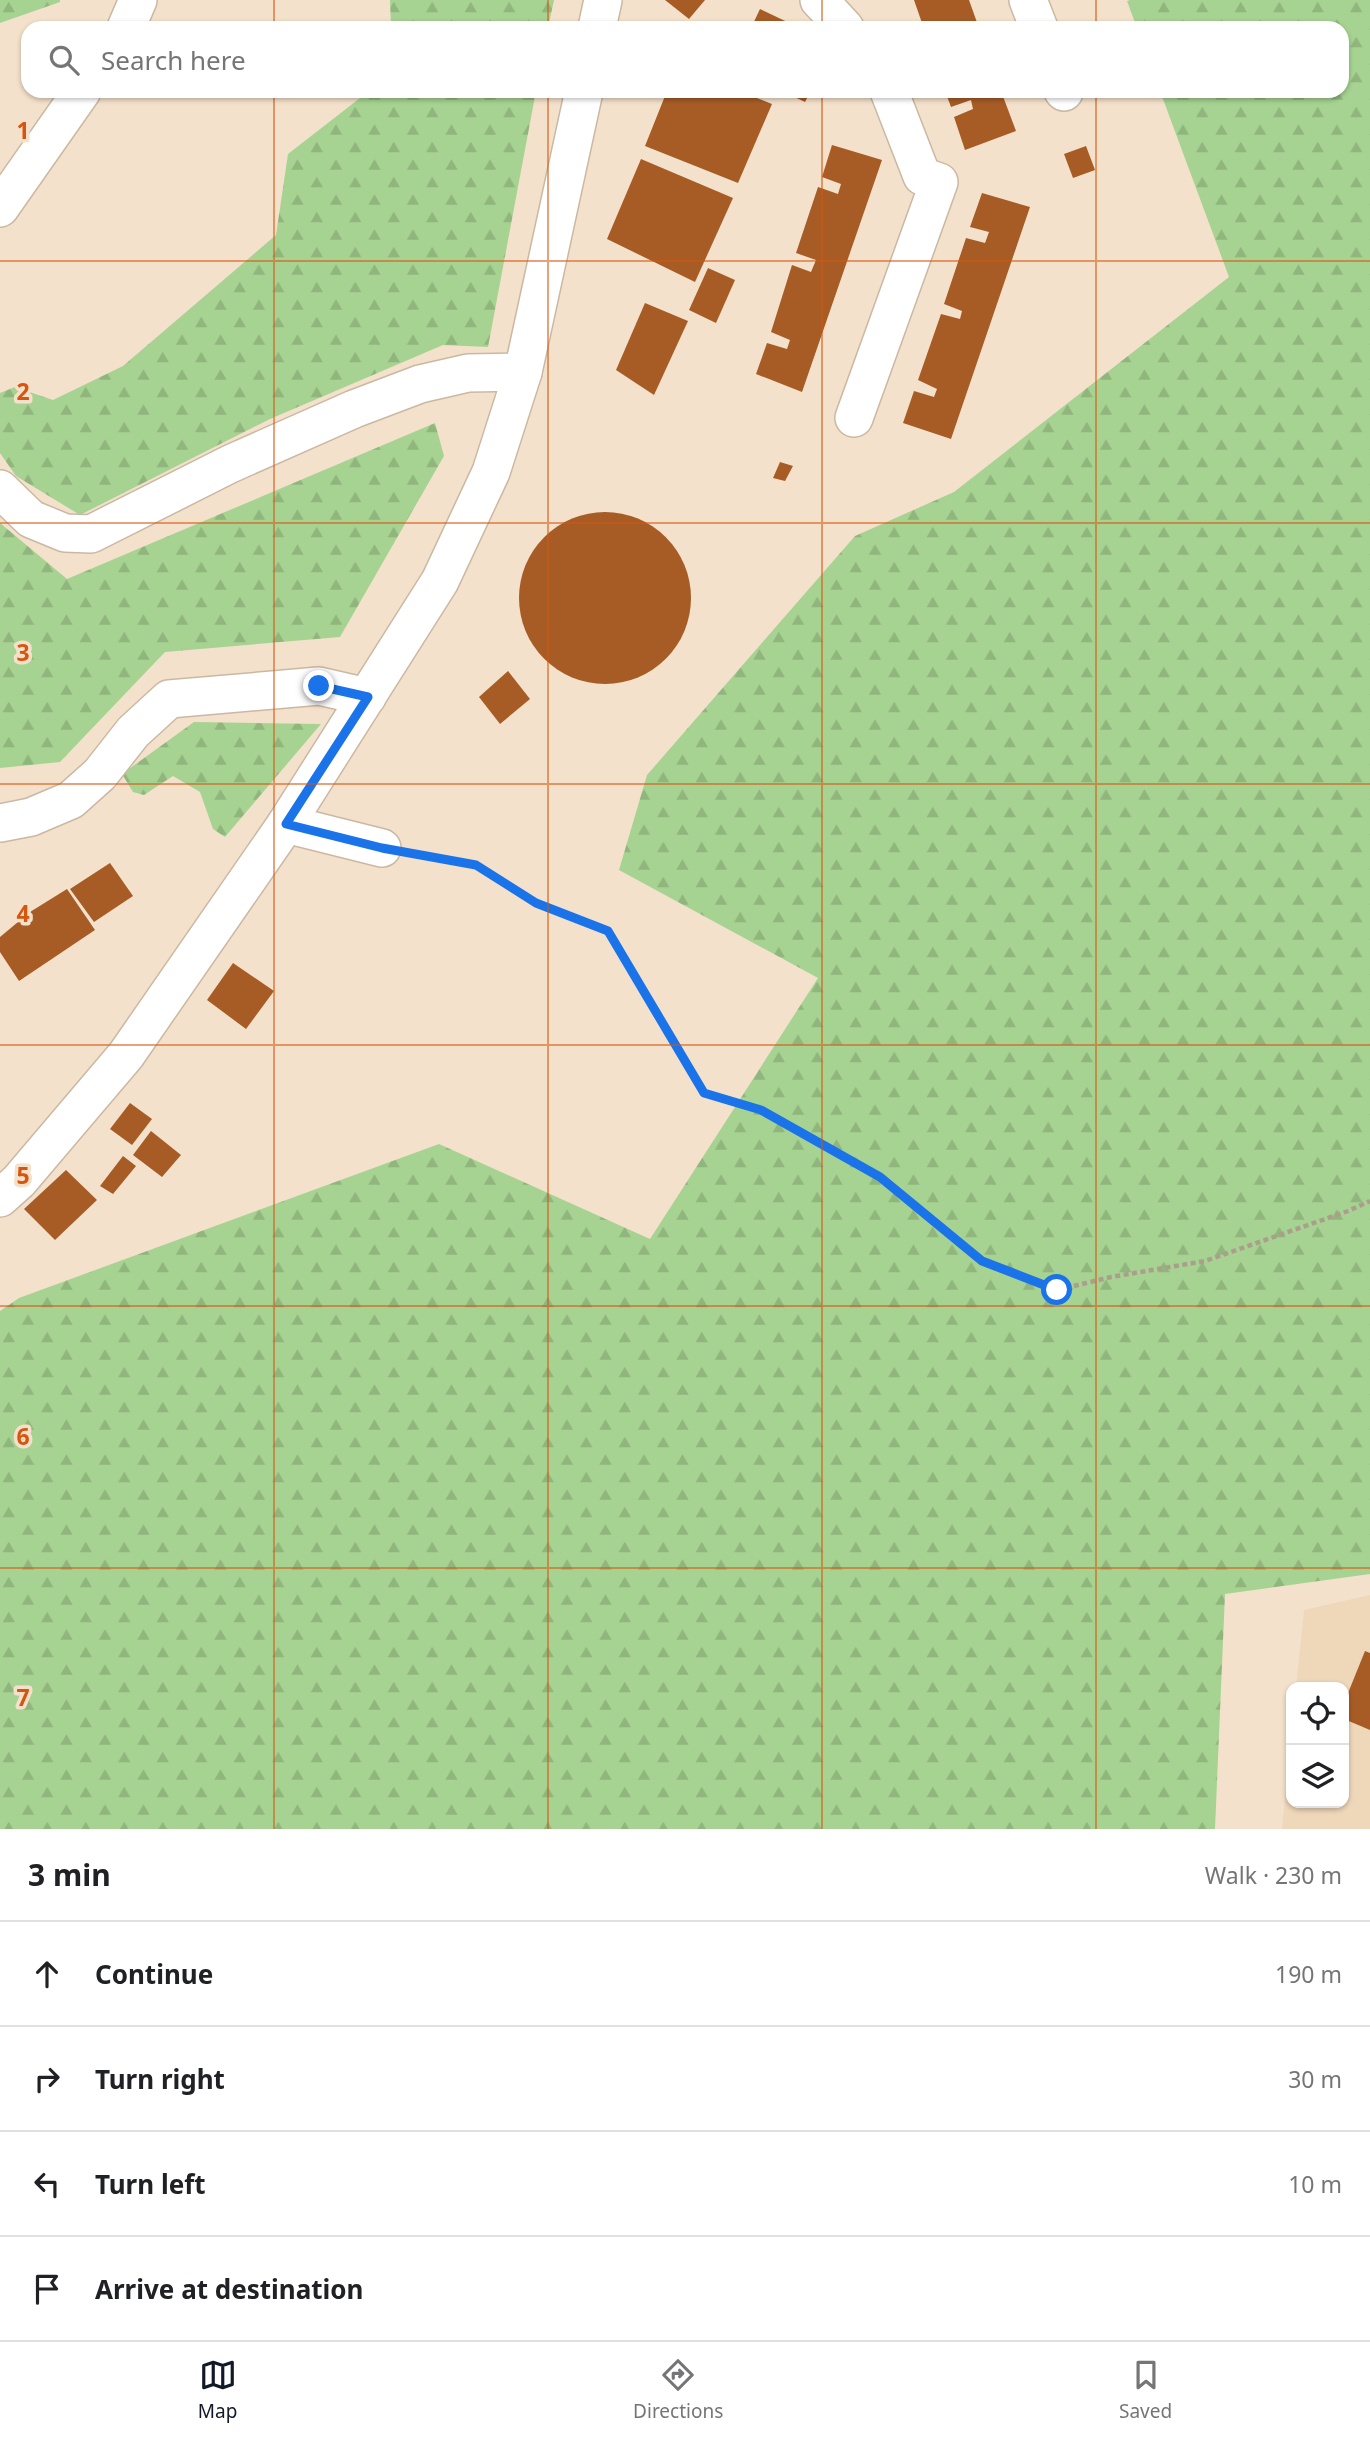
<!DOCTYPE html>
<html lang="en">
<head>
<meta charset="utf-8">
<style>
  body { margin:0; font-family:"Noto Sans",sans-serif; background:#f6f6f6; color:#202124 }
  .controls { position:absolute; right:21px; bottom:21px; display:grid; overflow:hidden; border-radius:14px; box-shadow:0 2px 5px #0004 }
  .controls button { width:63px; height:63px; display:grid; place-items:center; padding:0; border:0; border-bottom:2px solid #e0e0e0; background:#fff; color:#202124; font:35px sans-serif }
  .stop { position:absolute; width:21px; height:21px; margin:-16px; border:5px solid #1a73e8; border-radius:50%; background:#fff }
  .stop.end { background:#1a73e8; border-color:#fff; box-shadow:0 2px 7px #0008 }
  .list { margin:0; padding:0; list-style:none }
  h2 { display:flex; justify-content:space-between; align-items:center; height:91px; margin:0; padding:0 28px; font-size:30px }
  h2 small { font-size:23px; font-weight:400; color:#757577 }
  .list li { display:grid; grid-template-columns:46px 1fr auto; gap:21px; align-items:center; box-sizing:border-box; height:105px; padding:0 28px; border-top:2px solid #e0e0e0 }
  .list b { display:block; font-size:26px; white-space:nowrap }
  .list em { font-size:23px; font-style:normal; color:#757577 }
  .icon { flex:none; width:38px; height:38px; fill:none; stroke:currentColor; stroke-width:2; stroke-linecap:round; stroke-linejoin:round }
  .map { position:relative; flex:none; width:1370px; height:1829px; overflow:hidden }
  .search { position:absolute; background:#fff; box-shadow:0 2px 5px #0004; left:21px; right:21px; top:21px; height:77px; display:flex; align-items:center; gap:18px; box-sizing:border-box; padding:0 24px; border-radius:21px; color:#757577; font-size:26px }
  .sheet { height:511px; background:#fff }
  nav { display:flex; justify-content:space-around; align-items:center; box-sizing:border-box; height:98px; border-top:2px solid #e0e0e0; background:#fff; font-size:19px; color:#757577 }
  nav a { display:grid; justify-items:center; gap:4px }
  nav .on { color:#111827 }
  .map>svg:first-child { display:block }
  .built { fill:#efd7ba }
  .forest { fill:url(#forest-firs) }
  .building { fill:#a75c26 }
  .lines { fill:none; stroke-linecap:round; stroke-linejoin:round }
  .minor-casing { stroke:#cbb8a3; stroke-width:40 }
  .path { stroke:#ac9e8d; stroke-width:4.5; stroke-dasharray:5 3.5; stroke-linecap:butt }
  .minor { stroke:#fff; stroke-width:37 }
  .route { stroke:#1a73e8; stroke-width:9 }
  .grid { fill:none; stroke:#d6550f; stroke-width:2; stroke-opacity:0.55 }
  .grid-label { font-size:23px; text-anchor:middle; font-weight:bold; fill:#d6550f; stroke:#f4e1cb; stroke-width:7; stroke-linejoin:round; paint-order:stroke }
</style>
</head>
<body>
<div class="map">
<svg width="1370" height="1829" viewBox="0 0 1370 1829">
  <defs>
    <pattern id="forest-firs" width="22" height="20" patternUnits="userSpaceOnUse" patternTransform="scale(1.75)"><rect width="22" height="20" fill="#a6d391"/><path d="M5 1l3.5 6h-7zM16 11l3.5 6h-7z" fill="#90b57d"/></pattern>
  </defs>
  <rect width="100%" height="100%" fill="#f4e1cb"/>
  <path class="built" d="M 1370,1595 L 1370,1829 L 1282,1829 L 1291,1734 L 1291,1803 L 1344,1803 L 1344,1687 L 1296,1687 L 1304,1610 Z"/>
  <g class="forest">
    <path d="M 0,0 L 60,0 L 60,2 L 0,23 Z"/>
    <path d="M 390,0 L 554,0 L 548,28 L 391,28 Z"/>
    <path d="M 1130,0 L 1370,0 L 1370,1574 L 1225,1594 L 1215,1829 L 0,1829 L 0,1311 L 19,1298 L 439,1144 L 650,1239 L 818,978 L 619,870 L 647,775 L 855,536 L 954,492 L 1229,277 L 1160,91 L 1342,91 L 1342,28 L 1137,28 L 1127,1 Z"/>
    <path d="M 369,91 L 536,91 L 488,347 L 443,345 L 270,419 L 80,515 L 16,476 L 0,453 L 0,393 L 15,387 L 53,400 L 123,366 L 276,235 L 288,154 Z"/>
    <path d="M 435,423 L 444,456 L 340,637 L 165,652 L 60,762 L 0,768 L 0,523 L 67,579 Z"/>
    <path d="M 194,722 L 321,724 L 225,837 L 213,829 L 200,792 L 173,776 L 144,795 L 133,792 L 122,774 Z"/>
  </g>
  <g class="building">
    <path d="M 665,0 L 705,0 L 689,19 Z"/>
    <path d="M 914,0 L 969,0 L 979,28 L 946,28 L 944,21 L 923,26 Z"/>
    <path d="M 760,9 L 800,28 L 751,28 Z"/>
    <path d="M 667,91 L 739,91 L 772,104 L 738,183 L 645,146 Z"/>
    <path d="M 782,91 L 811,91 L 805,102 Z"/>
    <path d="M 945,91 L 1001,91 L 1016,131 L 965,150 L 954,117 L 973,109 L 971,100 L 951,107 Z"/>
    <path d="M 832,145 L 882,160 L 802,392 L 756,374 L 767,343 L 787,349 L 790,340 L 771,332 L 792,265 L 811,272 L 816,260 L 796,253 L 818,187 L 838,194 L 841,184 L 822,177 Z"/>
    <path d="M 1086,146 L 1095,170 L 1073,178 L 1064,154 Z"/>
    <path d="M 641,159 L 733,198 L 695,282 L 607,239 Z"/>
    <path d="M 982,193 L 1030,207 L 951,439 L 903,423 L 914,391 L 934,397 L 937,389 L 918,380 L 941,314 L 960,319 L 962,311 L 944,304 L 966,238 L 985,243 L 989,232 L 970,227 Z"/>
    <path d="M 708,268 L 735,280 L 716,323 L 689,310 Z"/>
    <path d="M 645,303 L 688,321 L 654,395 L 616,370 Z"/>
    <path d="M 780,462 L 793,466 L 785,481 L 773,478 Z"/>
    <circle cx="605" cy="598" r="86"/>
    <path d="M 508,671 L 530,699 L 500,724 L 479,697 Z"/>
    <path d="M 110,863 L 133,896 L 94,922 L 70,889 Z"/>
    <path d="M 67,889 L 95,930 L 19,981 L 0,952 L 0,937 L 30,912 Z"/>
    <path d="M 233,963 L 274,991 L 246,1029 L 207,1000 Z"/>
    <path d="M 130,1103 L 152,1119 L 132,1145 L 110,1129 Z"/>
    <path d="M 151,1131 L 181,1155 L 162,1177 L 133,1155 Z"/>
    <path d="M 123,1156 L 136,1166 L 113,1194 L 100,1186 Z"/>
    <path d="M 66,1170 L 97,1200 L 55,1240 L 24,1209 Z"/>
    <path d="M 1365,1651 L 1370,1653 L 1370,1730 L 1344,1719 L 1344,1703 Z"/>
  </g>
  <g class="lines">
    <g class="minor-casing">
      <g id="minor">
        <path d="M 819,0 L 845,28"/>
        <path d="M 1028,0 L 1039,28"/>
        <path d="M 126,28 L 138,0"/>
        <path d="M 597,28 L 603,0"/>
        <path d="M 1063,91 L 1064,92"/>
        <path d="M 0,208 L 82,91"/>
        <path d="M 854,418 L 939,182 L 922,176 L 889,91"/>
        <path d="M 0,489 L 31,519 L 65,533 L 91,534 L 230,464 L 354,409 L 420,384 L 468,373 L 523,372"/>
        <path d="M 0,823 L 31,817 L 71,800 L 100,774 L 133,732 L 169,699 L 319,686 L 367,697"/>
        <path d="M 286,824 L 382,848"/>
        <path d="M 0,1198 L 19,1181 L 126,1055 L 286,824 L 440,581 L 491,472 L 523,372 L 584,91"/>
      </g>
    </g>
    <path class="path" d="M 415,854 L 476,865 L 536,903 L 608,931 L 704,1093 L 761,1110 L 880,1177 L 982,1261 L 1057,1290 L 1111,1277 L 1205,1261 L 1348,1211 L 1370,1201"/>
    <use href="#minor" class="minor"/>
  </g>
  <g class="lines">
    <path class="route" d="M 319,686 L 368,697 L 286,824 L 382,848 L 476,865 L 536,903 L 608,931 L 704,1093 L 761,1110 L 880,1177 L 982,1261 L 1057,1290"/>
  </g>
  <path class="grid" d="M 274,0 L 274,28M 548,0 L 548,28M 822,0 L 822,28M 1096,0 L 1096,28M 274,91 L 274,1829M 548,91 L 548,1829M 822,91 L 822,1829M 1096,91 L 1096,1829M 0,261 L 1370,261M 0,523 L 1370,523M 0,784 L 1370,784M 0,1045 L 1370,1045M 0,1306 L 1370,1306M 0,1568 L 1370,1568"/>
  <g class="grid-label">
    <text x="23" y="139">1</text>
    <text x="23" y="400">2</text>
    <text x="23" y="661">3</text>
    <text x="23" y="922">4</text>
    <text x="23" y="1184">5</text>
    <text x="23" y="1445">6</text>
    <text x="23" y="1706">7</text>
  </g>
</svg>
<div class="controls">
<button><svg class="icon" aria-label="locate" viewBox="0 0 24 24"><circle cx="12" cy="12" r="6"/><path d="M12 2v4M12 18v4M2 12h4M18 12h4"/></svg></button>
<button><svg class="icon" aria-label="layers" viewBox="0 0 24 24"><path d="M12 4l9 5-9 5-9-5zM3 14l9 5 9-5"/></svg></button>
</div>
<div class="stop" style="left:1057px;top:1290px"></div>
<div class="stop end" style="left:319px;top:686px"></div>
<div class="search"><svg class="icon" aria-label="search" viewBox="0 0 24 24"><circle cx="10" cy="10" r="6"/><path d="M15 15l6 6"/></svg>Search here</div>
</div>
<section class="sheet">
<h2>3 min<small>Walk · 230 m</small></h2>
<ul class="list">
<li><svg class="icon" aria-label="ahead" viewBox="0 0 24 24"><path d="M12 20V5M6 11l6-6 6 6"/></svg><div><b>Continue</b></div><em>190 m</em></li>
<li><svg class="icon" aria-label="right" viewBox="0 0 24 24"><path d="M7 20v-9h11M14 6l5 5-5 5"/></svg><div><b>Turn right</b></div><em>30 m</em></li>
<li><svg class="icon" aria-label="left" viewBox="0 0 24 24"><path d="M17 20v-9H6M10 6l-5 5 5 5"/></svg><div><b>Turn left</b></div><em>10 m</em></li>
<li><svg class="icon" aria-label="arrive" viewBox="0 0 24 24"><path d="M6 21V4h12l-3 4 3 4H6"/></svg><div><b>Arrive at destination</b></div></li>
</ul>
</section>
<nav>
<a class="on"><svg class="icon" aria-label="map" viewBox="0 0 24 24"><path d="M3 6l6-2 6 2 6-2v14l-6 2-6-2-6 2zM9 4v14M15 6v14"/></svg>Map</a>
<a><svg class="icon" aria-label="directions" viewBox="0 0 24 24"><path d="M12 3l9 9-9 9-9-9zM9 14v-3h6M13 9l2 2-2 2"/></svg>Directions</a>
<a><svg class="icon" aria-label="saved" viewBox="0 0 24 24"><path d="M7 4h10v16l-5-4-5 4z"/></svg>Saved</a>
</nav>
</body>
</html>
